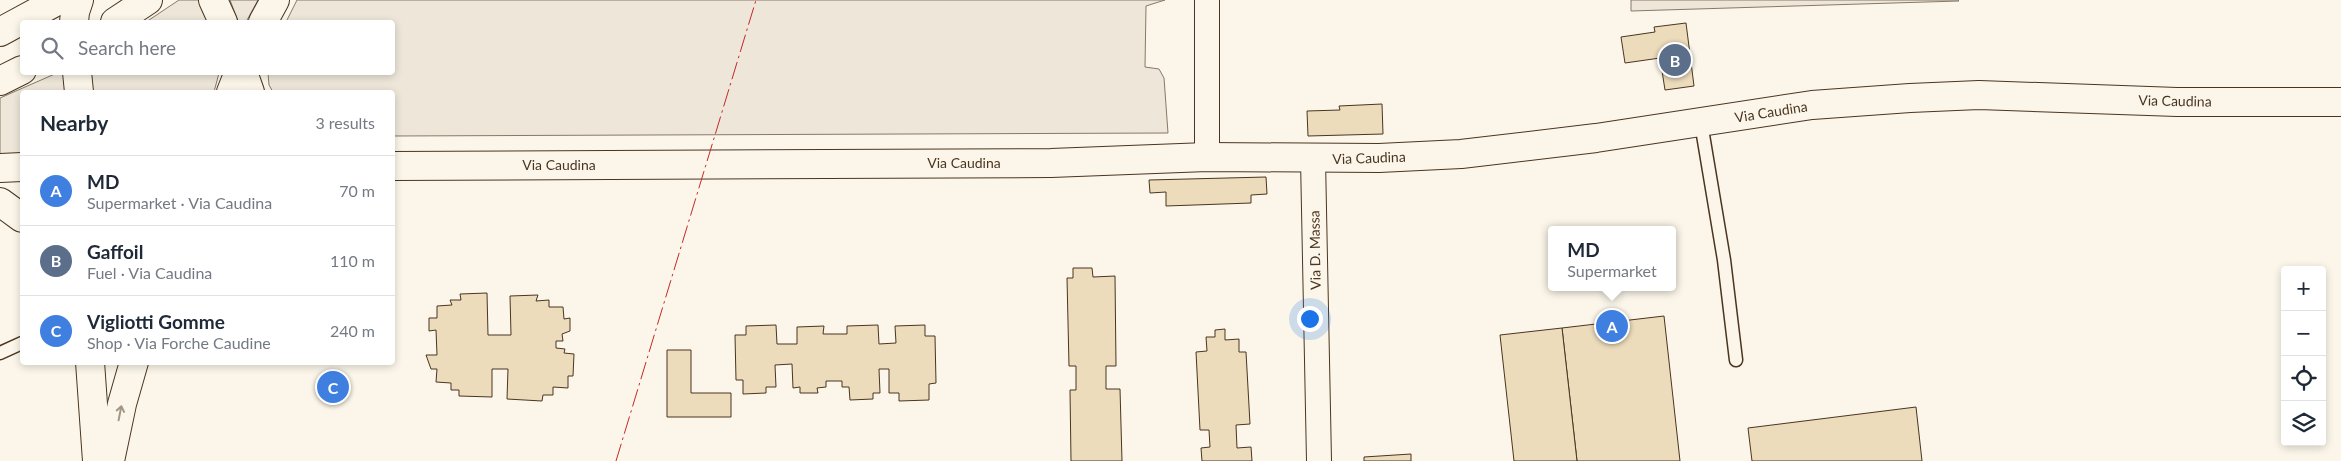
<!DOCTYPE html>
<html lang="en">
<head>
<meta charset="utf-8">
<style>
  body { margin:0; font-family:Lato,sans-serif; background:#f6f6f7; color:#1f2937 }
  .controls { position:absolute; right:15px; bottom:15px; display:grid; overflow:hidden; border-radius:5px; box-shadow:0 2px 8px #0003 }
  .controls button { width:45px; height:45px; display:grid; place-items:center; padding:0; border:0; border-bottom:1px solid #e0e1e3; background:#fff; color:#1f2937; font:25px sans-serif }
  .you { position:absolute; left:1309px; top:318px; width:18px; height:18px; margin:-12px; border:4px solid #fff; border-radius:50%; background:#1a73e8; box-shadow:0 0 0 8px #1a73e833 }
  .badge { display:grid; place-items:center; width:32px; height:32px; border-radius:50%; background:#db2777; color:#fff; font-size:16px; font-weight:700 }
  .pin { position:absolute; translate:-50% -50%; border:2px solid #fff; box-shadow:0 1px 5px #0006 }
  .popup { position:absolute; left:1548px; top:226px; width:128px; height:65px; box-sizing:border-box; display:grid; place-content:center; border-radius:5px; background:#fff; filter:drop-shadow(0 1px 4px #0005); font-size:16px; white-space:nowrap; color:#747a83 }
  .popup b { font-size:19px; color:#1f2937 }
  .popup::after { content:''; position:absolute; left:50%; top:100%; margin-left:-10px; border:10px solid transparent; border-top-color:#fff }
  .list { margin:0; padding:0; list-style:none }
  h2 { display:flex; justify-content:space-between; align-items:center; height:65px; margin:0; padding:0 20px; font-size:21px }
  h2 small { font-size:16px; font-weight:400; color:#747a83 }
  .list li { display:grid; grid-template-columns:32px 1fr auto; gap:15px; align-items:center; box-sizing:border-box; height:70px; padding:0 20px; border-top:1px solid #e0e1e3 }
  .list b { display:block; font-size:19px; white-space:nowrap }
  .list p { margin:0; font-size:16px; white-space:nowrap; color:#747a83 }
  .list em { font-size:16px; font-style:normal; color:#747a83 }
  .icon { flex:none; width:28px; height:28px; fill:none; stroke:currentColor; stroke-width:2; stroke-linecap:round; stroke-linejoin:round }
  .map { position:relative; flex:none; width:2341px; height:461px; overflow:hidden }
  .search { position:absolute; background:#fff; box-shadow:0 2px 8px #0003; left:20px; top:20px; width:375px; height:55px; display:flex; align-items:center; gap:12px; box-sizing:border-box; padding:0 18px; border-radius:5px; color:#747a83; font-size:19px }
  .panel { position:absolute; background:#fff; box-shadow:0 2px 8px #0003; left:20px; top:90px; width:375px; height:275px; border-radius:5px }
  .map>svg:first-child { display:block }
  .green { fill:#ede6d9; stroke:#887966 }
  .building { fill:#ecdcbc; stroke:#4a3520 }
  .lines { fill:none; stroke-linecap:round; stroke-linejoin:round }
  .service-casing { stroke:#4a3520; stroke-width:15 }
  .minor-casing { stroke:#4a3520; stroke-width:26 }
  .secondary-casing { stroke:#4a3520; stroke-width:30 }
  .primary-casing { stroke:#4a3520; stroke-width:30 }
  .service { stroke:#fbf6e9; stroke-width:12 }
  .minor { stroke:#fbf6e9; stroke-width:24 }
  .secondary { stroke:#fbf6e9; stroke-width:28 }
  .primary { stroke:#fbf6e9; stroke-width:28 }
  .power { stroke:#c62828; stroke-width:1; stroke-dasharray:18 4 2.5 4; stroke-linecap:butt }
  .oneway { stroke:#a29684 }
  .labels { text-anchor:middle; stroke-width:4; stroke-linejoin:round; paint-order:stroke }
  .street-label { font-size:14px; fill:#4a3520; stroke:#fbf6e9 }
</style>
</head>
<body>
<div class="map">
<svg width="2341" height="461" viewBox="0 0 2341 461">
  <rect width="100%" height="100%" fill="#fbf6e9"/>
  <g class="green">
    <path d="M 179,0 L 200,0 L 208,22 L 146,22 Z"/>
    <path d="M 230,0 L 258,0 L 246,22 L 238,21 Z"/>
    <path d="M 297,0 L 1165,0 L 1146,6 L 1145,67 L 1159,69 L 1164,78 L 1168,133 L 393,136 L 392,92 L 273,92 L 269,85 L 268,73 L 392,72 L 392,22 L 286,22 Z"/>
    <path d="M 1631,0 L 1958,0 L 1959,1 L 1631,11 Z"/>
    <path d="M 57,73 L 64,73 L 65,92 L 22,92 L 22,157 L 0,158 L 0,98 Z"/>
    <path d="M 90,73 L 219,73 L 214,92 L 92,92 Z"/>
  </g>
  <g class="building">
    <path d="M 1686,23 L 1694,86 L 1665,90 L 1660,58 L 1625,63 L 1621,37 L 1655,32 L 1654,27 Z"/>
    <path d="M 1382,104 L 1383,134 L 1308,136 L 1307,111 L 1340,110 L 1339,106 Z"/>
    <path d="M 1266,177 L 1267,194 L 1251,195 L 1251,203 L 1166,206 L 1166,192 L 1150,193 L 1149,180 Z"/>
    <path d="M 1073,268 L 1092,268 L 1093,277 L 1115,276 L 1116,366 L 1106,366 L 1106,389 L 1120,389 L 1122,461 L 1071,461 L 1070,390 L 1076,390 L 1076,366 L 1069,366 L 1067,278 L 1073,278 Z"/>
    <path d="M 487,293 L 488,335 L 511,335 L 510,296 L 538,295 L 536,301 L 549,300 L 549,307 L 563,307 L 564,319 L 570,318 L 570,331 L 562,334 L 563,341 L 556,341 L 556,348 L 565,349 L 564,353 L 574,354 L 573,376 L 568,376 L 568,388 L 553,387 L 553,395 L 543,395 L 542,401 L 507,399 L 508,369 L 492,369 L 492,397 L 459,396 L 459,390 L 451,390 L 451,383 L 436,382 L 437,369 L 431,369 L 426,355 L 437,355 L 436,330 L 429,331 L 429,318 L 437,318 L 437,306 L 452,305 L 450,300 L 461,300 L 460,294 Z"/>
    <path d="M 1664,316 L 1680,461 L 1577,461 L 1562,328 Z"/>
    <path d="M 776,325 L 777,344 L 797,344 L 797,327 L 824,326 L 823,334 L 847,334 L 847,326 L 878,325 L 879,344 L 896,343 L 895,326 L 925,325 L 925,336 L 935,336 L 936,383 L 929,384 L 929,400 L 899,401 L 899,393 L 889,393 L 889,369 L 879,369 L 880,393 L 873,393 L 873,399 L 850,400 L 849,387 L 842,387 L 842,381 L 826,381 L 826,387 L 817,388 L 818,393 L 800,393 L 800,387 L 793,388 L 792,364 L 775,365 L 776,387 L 766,387 L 766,393 L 743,394 L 743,380 L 736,380 L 735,335 L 746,335 L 746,326 Z"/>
    <path d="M 1562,328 L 1577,461 L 1514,461 L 1500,335 Z"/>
    <path d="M 1225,329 L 1225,340 L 1239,339 L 1239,352 L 1246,352 L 1250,424 L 1236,425 L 1237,448 L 1251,447 L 1252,461 L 1202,461 L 1201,448 L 1210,447 L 1209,430 L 1200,430 L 1196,352 L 1207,351 L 1206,337 L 1215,337 L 1215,330 Z"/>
    <path d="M 667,350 L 691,350 L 691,393 L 731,393 L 731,417 L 667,417 Z"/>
    <path d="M 1916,407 L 1922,461 L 1752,461 L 1748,428 Z"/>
    <path d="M 1411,454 L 1411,461 L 1364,461 L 1364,457 Z"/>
  </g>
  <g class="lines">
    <g class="service-casing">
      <g id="service">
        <path d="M 1701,123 L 1724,260 L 1736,360"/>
        <path d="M 0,353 L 22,343"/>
      </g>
    </g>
    <g class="minor-casing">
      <g id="minor">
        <path d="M 1207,157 L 1207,0"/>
        <path d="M 1313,159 L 1319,461"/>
      </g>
    </g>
    <g class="secondary-casing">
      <g id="secondary">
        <path d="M 213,0 L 223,22"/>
        <path d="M 243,72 L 250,92"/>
        <path d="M 392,166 L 1051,163 L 1207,157 L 1379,158 L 1461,154 L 1596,138 L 1812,105 L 1910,98 L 1979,95 L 2177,102 L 2341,102"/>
        <path d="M 0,168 L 22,167"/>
        <path d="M 0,202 L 22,218"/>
      </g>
    </g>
    <g class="primary-casing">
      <g id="primary">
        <path d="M 74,22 L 75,12 L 79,0"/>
        <path d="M 115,22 L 148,0"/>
        <path d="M 263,22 L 275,0"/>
        <path d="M 0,32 L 59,0"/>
        <path d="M 77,72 L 79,92"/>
        <path d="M 0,81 L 22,70"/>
        <path d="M 231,92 L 239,72"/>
        <path d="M 90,362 L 97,461"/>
        <path d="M 110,461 L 122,404 L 134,362"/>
      </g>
    </g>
    <use href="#service" class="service"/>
    <use href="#minor" class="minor"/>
    <use href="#secondary" class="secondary"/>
    <use href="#primary" class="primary"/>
    <path class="power" d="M 616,461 L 756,0"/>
  </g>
  <defs><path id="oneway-shaft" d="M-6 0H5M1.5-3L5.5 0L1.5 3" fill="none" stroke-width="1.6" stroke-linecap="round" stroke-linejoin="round" transform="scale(1.25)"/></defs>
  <use class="oneway" href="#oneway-shaft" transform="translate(120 413) rotate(-79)"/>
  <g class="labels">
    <g class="street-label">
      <text transform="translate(2175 101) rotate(1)" y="5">Via Caudina</text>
      <text transform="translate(1771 112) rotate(-9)" y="5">Via Caudina</text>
      <text transform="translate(1369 158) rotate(-2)" y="5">Via Caudina</text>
      <text x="964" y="168">Via Caudina</text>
      <text x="559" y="170">Via Caudina</text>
      <text transform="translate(1315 250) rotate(-91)" y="5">Via D. Massa</text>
    </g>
  </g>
</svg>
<div class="controls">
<button>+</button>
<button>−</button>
<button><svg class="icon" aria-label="locate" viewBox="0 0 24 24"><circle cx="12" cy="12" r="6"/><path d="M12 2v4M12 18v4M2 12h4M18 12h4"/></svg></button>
<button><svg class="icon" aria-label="layers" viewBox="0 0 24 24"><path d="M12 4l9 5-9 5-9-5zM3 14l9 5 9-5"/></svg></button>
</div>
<div class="you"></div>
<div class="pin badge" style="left:1612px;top:326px;background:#3f7fe0">A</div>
<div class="popup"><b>MD</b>Supermarket</div>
<div class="pin badge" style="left:1675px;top:60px;background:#5c6f8a">B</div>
<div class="pin badge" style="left:333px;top:387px;background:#3f7fe0">C</div>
<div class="search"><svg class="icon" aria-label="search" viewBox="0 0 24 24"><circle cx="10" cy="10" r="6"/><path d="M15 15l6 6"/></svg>Search here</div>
<section class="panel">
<h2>Nearby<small>3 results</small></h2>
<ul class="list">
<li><span class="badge" style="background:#3f7fe0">A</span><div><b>MD</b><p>Supermarket · Via Caudina</p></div><em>70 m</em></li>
<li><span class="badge" style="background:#5c6f8a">B</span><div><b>Gaffoil</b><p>Fuel · Via Caudina</p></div><em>110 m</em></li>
<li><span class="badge" style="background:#3f7fe0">C</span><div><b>Vigliotti Gomme</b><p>Shop · Via Forche Caudine</p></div><em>240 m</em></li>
</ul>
</section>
</div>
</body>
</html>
